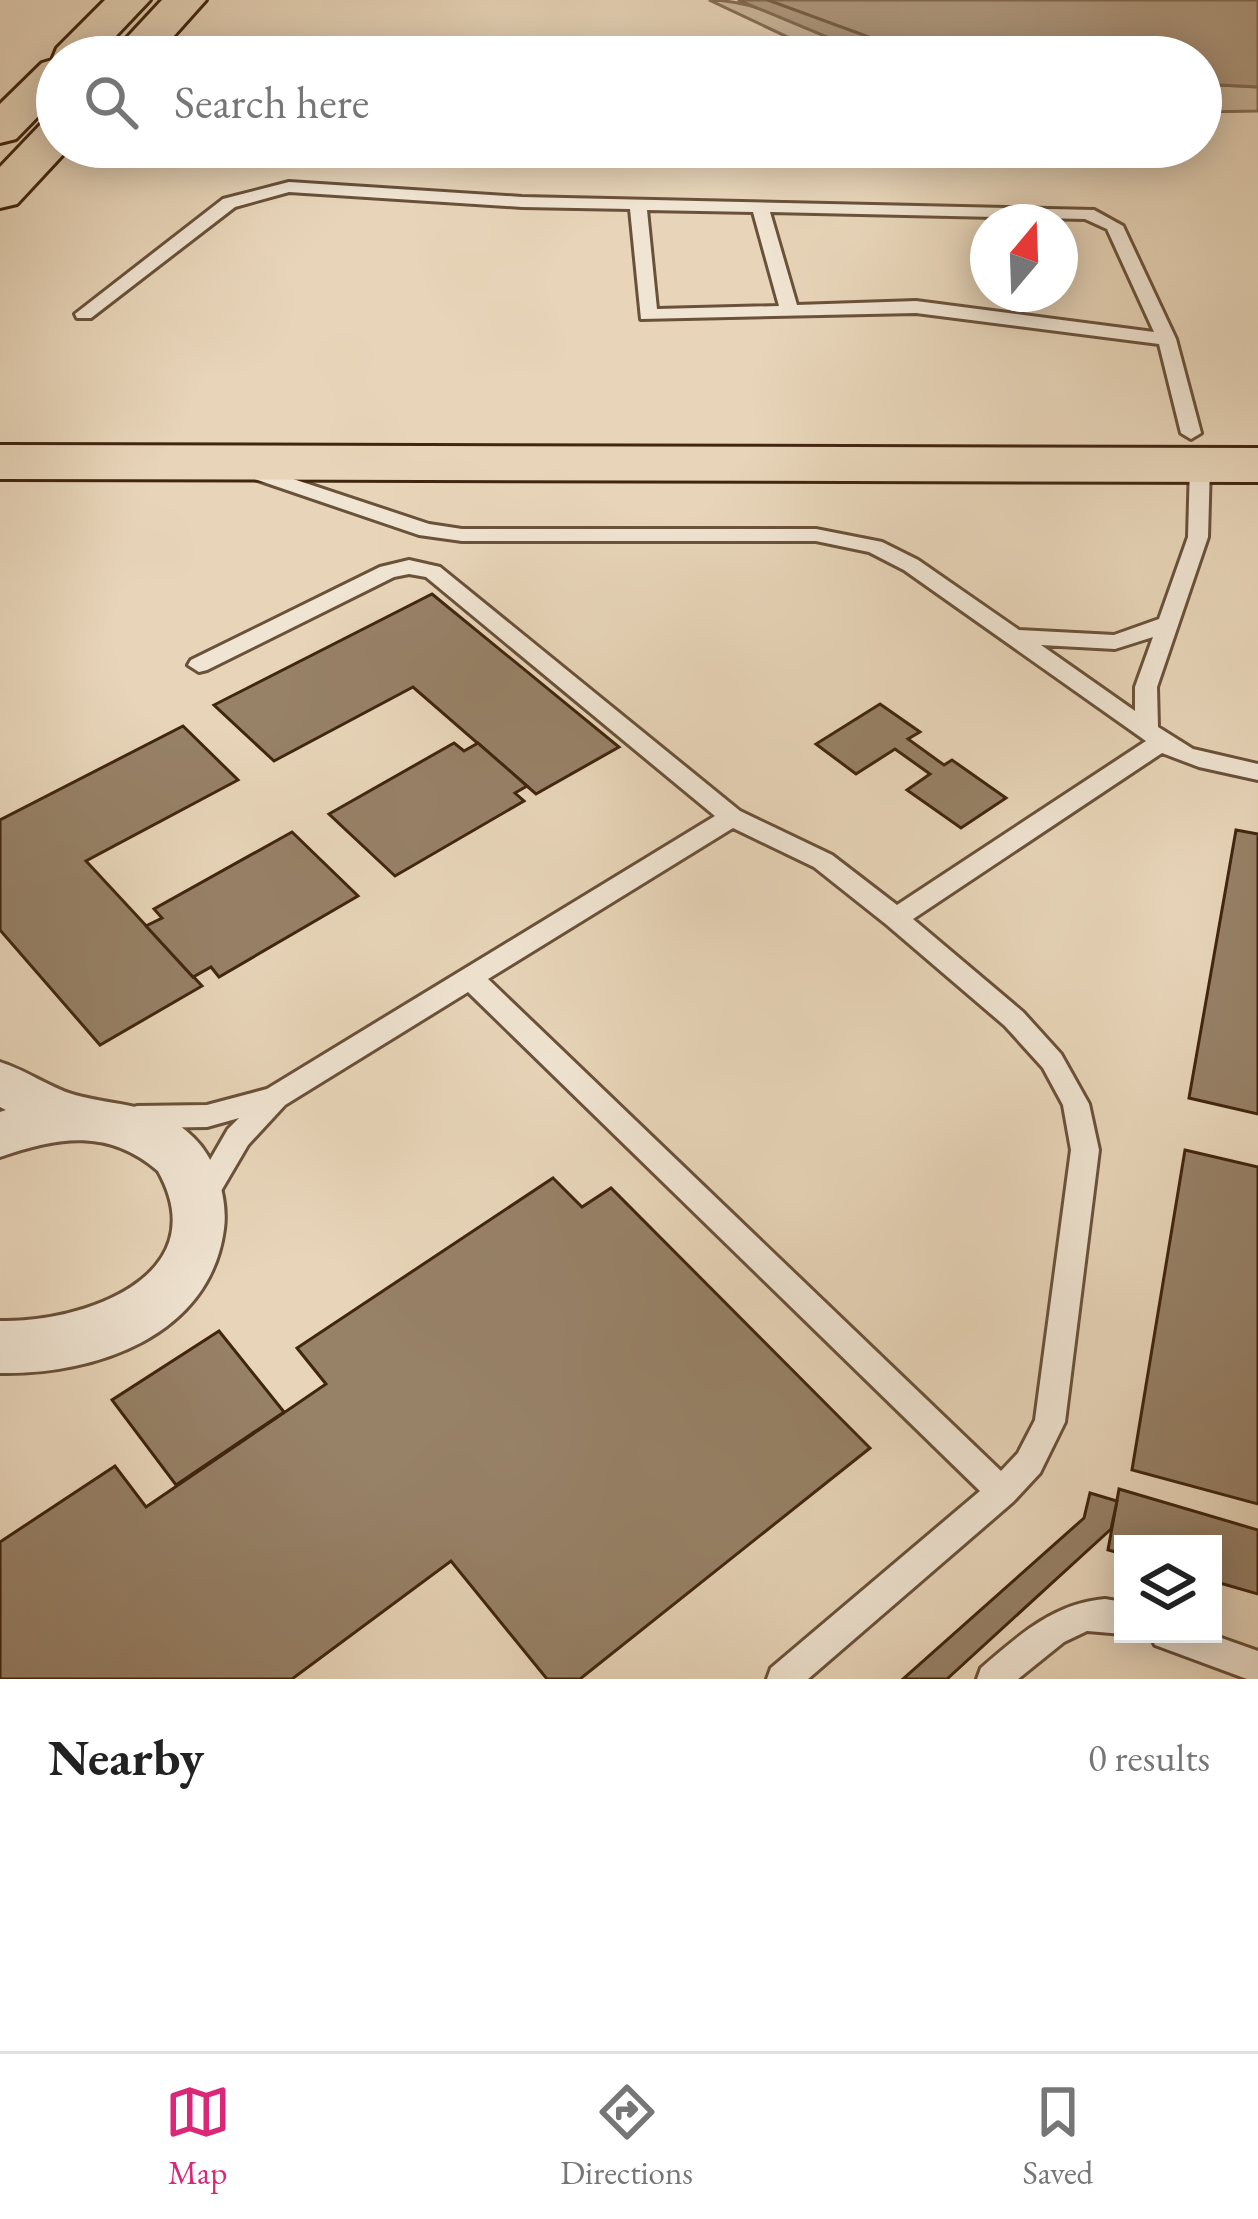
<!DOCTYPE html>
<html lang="en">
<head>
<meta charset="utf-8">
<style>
  body { margin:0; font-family:"EB Garamond",serif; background:#f2f2f2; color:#222 }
  .controls { position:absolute; right:36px; bottom:36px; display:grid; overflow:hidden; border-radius:0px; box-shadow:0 6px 30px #0003 }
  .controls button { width:108px; height:108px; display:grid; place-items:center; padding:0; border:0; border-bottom:3px solid #e0e0e0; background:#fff; color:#222; font:60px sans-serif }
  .compass { position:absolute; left:970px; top:204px; width:108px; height:108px; border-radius:50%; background:#fff; box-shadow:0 6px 30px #0003; rotate:19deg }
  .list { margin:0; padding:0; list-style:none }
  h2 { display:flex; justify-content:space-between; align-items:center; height:156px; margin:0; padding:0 48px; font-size:51px }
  h2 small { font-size:39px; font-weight:400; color:#767676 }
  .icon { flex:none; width:66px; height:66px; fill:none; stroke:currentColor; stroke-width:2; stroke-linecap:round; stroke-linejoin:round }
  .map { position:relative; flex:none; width:1258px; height:1679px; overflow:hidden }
  .search { position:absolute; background:#fff; box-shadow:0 6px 30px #0003; left:36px; right:36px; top:36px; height:132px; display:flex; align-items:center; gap:30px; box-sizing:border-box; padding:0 42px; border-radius:66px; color:#767676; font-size:45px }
  .sheet { height:372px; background:#fff }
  nav { display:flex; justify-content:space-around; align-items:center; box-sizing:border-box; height:168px; border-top:3px solid #e0e0e0; background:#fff; font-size:33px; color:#767676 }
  nav a { display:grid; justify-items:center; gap:6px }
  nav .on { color:#db2777 }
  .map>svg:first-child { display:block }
  .green { fill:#cbb79c; stroke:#866e56; stroke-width:3 }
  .water { fill:#af997f; stroke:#836b52; stroke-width:3 }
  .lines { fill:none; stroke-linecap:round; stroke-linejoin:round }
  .shore { stroke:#785f47; stroke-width:3 }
  .building { fill:#978167; stroke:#40250f; stroke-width:3 }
  .service-casing { stroke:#6a513a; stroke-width:6 }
  .minor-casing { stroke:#6a513a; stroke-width:6 }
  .primary-casing { stroke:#40250f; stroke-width:6 }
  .service { fill:#f0e4d2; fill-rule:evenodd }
  .minor { fill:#f0e4d2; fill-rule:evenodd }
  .primary { fill:#e8d5b9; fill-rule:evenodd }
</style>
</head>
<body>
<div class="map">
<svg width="1258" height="1679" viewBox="0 0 1258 1679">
  <rect width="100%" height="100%" fill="#e8d5b9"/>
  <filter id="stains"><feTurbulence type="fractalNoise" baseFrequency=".00167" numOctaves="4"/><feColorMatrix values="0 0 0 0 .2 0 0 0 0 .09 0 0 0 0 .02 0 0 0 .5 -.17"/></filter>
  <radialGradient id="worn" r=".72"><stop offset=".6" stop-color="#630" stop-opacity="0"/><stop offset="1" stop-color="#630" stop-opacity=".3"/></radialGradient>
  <g class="green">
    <path d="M 709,0 C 768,0 837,44 900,57 L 830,57 Z"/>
    <path d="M 1201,84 L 1258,87 L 1258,111 L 1201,112 Z"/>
  </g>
  <path class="water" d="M 738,0 L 1258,0 L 1258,87 L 1201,84 L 1201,57 L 900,57 L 851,47 Z"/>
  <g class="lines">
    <path class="shore" d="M 768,0 L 877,40 L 885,57"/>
  </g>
  <g class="building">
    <path d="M 432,594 L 619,747 L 536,794 L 413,687 L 274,761 L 214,705 Z"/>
    <path d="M 880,704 L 920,732 L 908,739 L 944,765 L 952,760 L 1006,798 L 961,828 L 907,790 L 930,774 L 895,749 L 856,774 L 816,744 Z"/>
    <path d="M 183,726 L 238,780 L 86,861 L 202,986 L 100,1045 L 0,930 L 0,820 Z"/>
    <path d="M 454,743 L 464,751 L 478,743 L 527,786 L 515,793 L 524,801 L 395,876 L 329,814 Z"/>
    <path d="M 1236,830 L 1258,834 L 1258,1114 L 1189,1098 Z"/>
    <path d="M 292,832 L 358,896 L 219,977 L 211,967 L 193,977 L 146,926 L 162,918 L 154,909 Z"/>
    <path d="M 1185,1150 L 1258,1167 L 1258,1504 L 1132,1470 Z"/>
    <path d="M 553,1178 L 582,1207 L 611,1188 L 870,1448 L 580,1679 L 547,1679 L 451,1561 L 292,1679 L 0,1679 L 0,1542 L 115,1466 L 146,1507 L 326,1384 L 297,1348 Z"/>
    <path d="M 219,1331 L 284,1412 L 176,1485 L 112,1400 Z"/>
    <path d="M 1119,1489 L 1258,1530 L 1258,1594 L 1213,1581 L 1213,1544 L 1123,1544 L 1123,1554 L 1108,1550 Z"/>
    <path d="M 1090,1493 L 1117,1501 L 1111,1529 L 947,1679 L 903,1679 L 1084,1518 Z"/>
  </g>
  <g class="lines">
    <g class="service-casing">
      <g id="service">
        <path d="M 289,182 L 522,197 L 1094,210 L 1123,226 L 1176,339 L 1201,433 L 1191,439 L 1181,433 L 1159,344 L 916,313 L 641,319 L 630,209 L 522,207 L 289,192 L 235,207 L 91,318 L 77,318 L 75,314 L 223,199 ZM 647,210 L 753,212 L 779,306 L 657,309 ZM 770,212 L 1085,219 L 1107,229 L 1154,332 L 916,301 L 797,305 Z"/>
        <path d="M 1200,459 L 1210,465 L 1208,537 L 1157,687 L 1158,727 L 1193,749 L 1258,764 L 1258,780 L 1199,767 L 1162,753 L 913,919 L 1023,1012 L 1061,1054 L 1089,1104 L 1099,1150 L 1065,1422 L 1040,1473 L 1013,1502 L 808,1679 L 767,1679 L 771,1668 L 980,1491 L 468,992 L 285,1105 L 248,1145 L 211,1208 L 201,1212 L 191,1208 L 187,1200 L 228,1129 L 239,1118 L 207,1127 L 137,1128 L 127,1125 L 124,1117 L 127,1109 L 137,1106 L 207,1105 L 267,1089 L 715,816 L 426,577 L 409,574 L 394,577 L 207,670 L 199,672 L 188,665 L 191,660 L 380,567 L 409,560 L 440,567 L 740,811 L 832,855 L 897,905 L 1146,741 L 904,570 L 869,552 L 816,541 L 462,541 L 419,535 L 237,473 L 234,469 L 237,465 L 251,465 L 429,524 L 462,529 L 816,529 L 882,542 L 918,560 L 1019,630 L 1114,635 L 1159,619 L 1188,537 L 1190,465 ZM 1153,637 L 1135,687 L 1135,711 L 1041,645 L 1115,649 ZM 733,828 L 814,867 L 887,925 L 1005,1026 L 1043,1068 L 1063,1105 L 1071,1150 L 1035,1420 L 1018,1453 L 1001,1471 L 488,979 Z"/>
        <path d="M 1105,1599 L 1123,1602 L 1123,1634 L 1087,1631 L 1064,1642 L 1018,1679 L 977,1679 L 981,1668 C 1018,1636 1054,1603 1105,1599 Z"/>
        <path d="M 1150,1634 L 1210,1634 L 1258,1651 L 1258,1679 L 1247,1679 L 1155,1645 Z"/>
      </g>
    </g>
    <g class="minor-casing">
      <path id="minor" d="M 0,1062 C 26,1070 50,1088 75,1095 C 117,1107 159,1102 193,1137 C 216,1159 228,1198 224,1229 C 210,1336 95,1375 0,1373 L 0,1321 C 80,1323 218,1278 158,1171 C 108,1128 58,1137 0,1157 L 0,1112 L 6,1110 L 0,1107 Z"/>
    </g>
    <g class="primary-casing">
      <g id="primary">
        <path d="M 105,0 L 150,0 L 96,57 L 57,57 L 57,97 L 16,139 L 0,143 L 0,104 L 42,63 L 52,60 L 57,48 Z"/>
        <path d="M 162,0 L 206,0 L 155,57 L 109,57 Z"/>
        <path d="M 57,120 L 57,147 L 70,147 L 17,204 L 0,208 L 0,167 L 41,124 Z"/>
        <path d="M 0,445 L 1258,448 L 1258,482 L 0,479 Z"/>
      </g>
    </g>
    <use href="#service" class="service"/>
    <use href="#minor" class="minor"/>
    <use href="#primary" class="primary"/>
  </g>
  <rect width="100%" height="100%" filter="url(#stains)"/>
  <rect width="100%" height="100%" fill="url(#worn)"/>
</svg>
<div class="controls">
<button><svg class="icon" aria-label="layers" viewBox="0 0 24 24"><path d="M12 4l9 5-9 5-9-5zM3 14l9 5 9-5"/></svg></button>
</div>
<svg class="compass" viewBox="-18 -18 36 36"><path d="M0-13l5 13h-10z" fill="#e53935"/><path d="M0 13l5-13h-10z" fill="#767676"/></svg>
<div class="search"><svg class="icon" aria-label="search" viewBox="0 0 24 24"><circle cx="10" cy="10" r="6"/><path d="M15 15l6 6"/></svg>Search here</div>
</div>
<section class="sheet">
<h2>Nearby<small>0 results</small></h2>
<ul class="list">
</ul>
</section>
<nav>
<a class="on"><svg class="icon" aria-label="map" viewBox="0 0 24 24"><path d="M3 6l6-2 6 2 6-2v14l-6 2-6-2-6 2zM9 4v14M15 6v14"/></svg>Map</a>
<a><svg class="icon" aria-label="directions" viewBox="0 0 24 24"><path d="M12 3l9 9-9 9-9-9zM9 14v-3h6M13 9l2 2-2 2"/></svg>Directions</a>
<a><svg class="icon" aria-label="saved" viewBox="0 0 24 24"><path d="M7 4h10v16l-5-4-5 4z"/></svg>Saved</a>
</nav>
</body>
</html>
